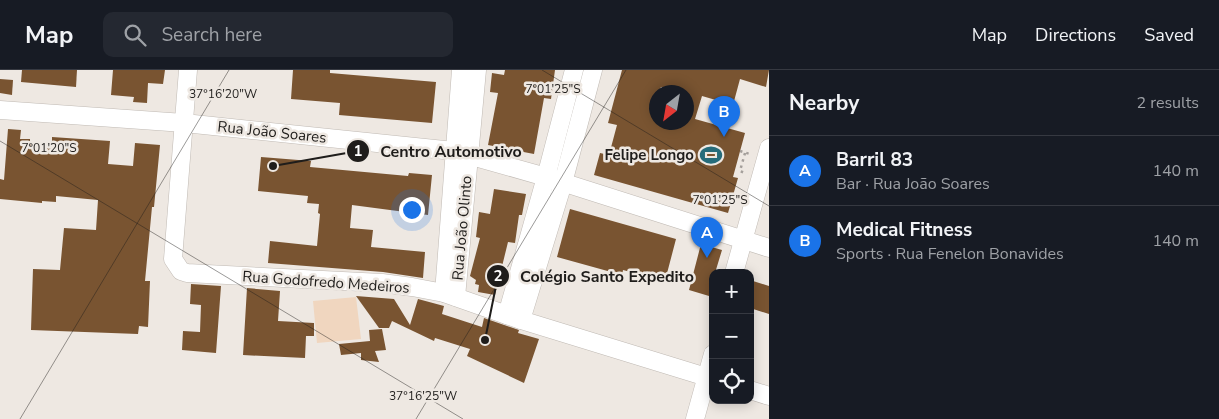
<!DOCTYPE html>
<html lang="en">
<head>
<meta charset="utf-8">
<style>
  body { margin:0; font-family:"Nunito Sans",sans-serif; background:#242831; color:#f1f3f6 }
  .controls { position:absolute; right:15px; bottom:15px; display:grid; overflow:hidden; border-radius:10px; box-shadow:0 2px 12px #0003 }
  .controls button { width:45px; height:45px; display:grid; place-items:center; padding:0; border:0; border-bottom:1px solid #363941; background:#171b24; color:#f1f3f6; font:25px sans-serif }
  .compass { position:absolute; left:649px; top:15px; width:45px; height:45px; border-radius:50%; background:#171b24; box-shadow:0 2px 12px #0003; rotate:211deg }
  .you { position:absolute; left:411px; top:139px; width:18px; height:18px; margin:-12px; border:4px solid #fff; border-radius:50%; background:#1a73e8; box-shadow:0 0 0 8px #1a73e833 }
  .badge { display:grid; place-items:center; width:32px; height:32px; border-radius:50%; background:#1a73e8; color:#fff; font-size:16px; font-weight:700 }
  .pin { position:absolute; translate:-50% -41px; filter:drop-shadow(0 1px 2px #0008) }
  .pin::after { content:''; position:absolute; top:26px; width:18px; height:15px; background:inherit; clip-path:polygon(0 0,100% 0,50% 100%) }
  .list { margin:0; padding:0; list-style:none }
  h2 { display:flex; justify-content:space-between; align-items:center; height:65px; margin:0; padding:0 20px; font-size:21px }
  h2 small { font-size:16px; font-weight:400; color:#9ea1a6 }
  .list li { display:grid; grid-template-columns:32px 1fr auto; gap:15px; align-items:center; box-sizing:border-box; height:70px; padding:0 20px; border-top:1px solid #363941 }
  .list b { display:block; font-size:19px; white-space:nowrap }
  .list p { margin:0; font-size:16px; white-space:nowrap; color:#9ea1a6 }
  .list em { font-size:16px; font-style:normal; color:#9ea1a6 }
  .icon { flex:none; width:28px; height:28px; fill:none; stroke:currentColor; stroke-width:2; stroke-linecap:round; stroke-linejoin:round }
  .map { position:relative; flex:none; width:769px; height:349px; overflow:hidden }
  header { display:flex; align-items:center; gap:30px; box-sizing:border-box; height:70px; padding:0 25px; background:#171b24; border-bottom:1px solid #363941 }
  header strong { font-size:24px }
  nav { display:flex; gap:28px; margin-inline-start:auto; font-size:18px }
  .search { width:350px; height:45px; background:#242831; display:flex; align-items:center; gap:12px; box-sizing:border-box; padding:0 18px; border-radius:10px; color:#9ea1a6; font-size:19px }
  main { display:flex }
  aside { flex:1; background:#171b24 }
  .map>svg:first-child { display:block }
  .green { fill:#f0d6bf }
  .building { fill:#795431; fill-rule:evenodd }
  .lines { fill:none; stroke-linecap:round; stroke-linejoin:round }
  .minor-casing { stroke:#c0bab4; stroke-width:19 }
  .path { stroke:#a49f9b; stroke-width:2.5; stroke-dasharray:2.5 4; stroke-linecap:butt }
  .minor { stroke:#fff; stroke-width:18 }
  .ticks { fill:none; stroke:#1f1d1b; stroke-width:1; stroke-opacity:0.45 }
  .labels { text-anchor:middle; stroke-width:5; stroke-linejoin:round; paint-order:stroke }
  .street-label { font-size:15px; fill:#1f1d1b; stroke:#eee8e2 }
  .poi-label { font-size:15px; font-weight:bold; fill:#1f1d1b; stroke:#eee8e2; text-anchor:end }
  .ticks-label { font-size:12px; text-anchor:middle; fill:#1f1d1b; stroke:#eee8e2; stroke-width:5; stroke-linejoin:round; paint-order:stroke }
  .leader { fill:none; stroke:#1f1d1b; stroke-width:2 }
  .callout-dot { fill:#1f1d1b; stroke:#eee8e2; stroke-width:2 }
  .mark-label { font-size:15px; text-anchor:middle; font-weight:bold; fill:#fff }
  .callout-label { font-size:16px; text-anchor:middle; font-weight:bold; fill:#1f1d1b; stroke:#eee8e2; stroke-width:5; stroke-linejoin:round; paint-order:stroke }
</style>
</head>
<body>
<header>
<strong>Map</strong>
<div class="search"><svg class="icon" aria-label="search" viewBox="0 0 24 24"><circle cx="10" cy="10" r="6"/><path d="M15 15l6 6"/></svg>Search here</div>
<nav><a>Map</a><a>Directions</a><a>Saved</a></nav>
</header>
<main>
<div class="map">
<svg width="769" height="349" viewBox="0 0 769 349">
  <rect width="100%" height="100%" fill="#eee8e2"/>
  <path class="green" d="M 356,227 L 361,269 L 317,273 L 313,231 Z"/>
  <g class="building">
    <path d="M 22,0 L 77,0 L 76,17 L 21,12 Z"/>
    <path d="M 113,0 L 165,0 L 163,14 L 148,13 L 147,33 L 133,32 L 134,27 L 111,25 Z"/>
    <path d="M 293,0 L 330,0 L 330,3 L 436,12 L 432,53 L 339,45 L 340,33 L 291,29 Z"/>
    <path d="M 505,0 L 555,0 L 551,29 L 544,28 L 534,84 L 488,75 L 498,23 L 490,22 L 492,3 L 504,5 Z"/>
    <path d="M 622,0 L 769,0 L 766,17 L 740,9 L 733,35 L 702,26 L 695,49 L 745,63 L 733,107 L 738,108 L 728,143 L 594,105 L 600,83 L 609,85 L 617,55 L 608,53 ZM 661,17 L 686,22 L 686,52 L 656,52 L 656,22 L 659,22 Z"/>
    <path d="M 0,9 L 13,10 L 12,25 L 0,23 Z"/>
    <path d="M 8,59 L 21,60 L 20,69 L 30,69 L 30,73 L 52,75 L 52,67 L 110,71 L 108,94 L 133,96 L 135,73 L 160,75 L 154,137 L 152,137 L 145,211 L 150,211 L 148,257 L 139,256 L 138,264 L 31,260 L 33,199 L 60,200 L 64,158 L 96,160 L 98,130 L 56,126 L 56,132 L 42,131 L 42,133 L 0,129 L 0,109 L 4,110 Z"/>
    <path d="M 261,87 L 311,91 L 310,97 L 408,106 L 409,103 L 432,105 L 428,145 L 352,135 L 350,158 L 373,160 L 371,177 L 425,182 L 423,208 L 383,202 L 268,193 L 270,171 L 317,176 L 320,144 L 318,143 L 319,134 L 307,133 L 308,126 L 258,121 Z"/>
    <path d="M 494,119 L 526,124 L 522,145 L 519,145 L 515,173 L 508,172 L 495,225 L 478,222 L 479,215 L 475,214 L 476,210 L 470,206 L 480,168 L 476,167 L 479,142 L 490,144 Z"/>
    <path d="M 570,139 L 676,169 L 665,211 L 623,200 L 622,205 L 557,187 Z"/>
    <path d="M 701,174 L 722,180 L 715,203 L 713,203 L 713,212 L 709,226 L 689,220 Z"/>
    <path d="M 753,211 L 769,216 L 769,244 L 750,238 L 750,221 Z"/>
    <path d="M 191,214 L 221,216 L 216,283 L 182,280 L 183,261 L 200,262 L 201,235 L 190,234 Z"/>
    <path d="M 247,218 L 280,221 L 278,251 L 314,253 L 314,266 L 306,266 L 305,288 L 243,285 Z"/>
    <path d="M 356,226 L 394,229 L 410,255 L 418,229 L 444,236 L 442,244 L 482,257 L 484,248 L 519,260 L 518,263 L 539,269 L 524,313 L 467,286 L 470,279 L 435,268 L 434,271 L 392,251 L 389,258 L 379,258 Z"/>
    <path d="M 382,259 L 386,280 L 375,281 L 379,292 L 361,290 L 361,283 L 341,285 L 339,274 L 370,271 L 369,260 Z"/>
  </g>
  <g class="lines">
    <g class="minor-casing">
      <g id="minor">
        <path d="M 188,0 L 173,189 L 181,201 L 187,203 L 382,213 L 412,217 L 444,223 L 521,250 L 713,309"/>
        <path d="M 0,40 L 184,53 L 454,81 L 546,107 L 769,178"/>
        <path d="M 734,203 L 769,78"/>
        <path d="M 444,223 L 461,0"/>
        <path d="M 456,227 L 477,0"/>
        <path d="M 507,245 L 546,107 L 574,0"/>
        <path d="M 521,250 L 563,113 L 593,0"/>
        <path d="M 750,320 L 769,326"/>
        <path d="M 695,349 L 713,284"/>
      </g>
    </g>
    <g class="path">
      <path d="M 740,81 L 750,84"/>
      <path d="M 745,83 L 740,101 L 745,103"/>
    </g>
    <use href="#minor" class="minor"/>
  </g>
  <path class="ticks" d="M 542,0 L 769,136M 0,71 L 463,349M 20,349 L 229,0M 416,349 L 626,0"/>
  <defs>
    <g id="stadium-bare" transform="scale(1.725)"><path d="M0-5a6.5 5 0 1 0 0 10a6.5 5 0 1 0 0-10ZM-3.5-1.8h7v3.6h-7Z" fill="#266c7b" stroke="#eee8e2" stroke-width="2.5" paint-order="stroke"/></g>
  </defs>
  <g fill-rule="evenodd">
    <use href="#stadium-bare" x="711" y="85"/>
  </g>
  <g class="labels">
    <g class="street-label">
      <text transform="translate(272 62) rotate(6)" y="5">Rua João Soares</text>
      <text transform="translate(462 158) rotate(-85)" y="5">Rua João Olinto</text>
      <text transform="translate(326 212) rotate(4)" y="5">Rua Godofredo Medeiros</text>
    </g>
    <g class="poi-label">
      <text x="694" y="90">Felipe Longo</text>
    </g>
  </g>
  <g class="ticks-label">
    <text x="553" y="23">7°01'25"S</text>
    <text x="223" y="28">37°16'20"W</text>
    <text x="49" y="82">7°01'20"S</text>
    <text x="720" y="134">7°01'25"S</text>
    <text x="423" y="330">37°16'25"W</text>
  </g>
  <path class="leader" d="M273 96L358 81M485 270L498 206"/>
  <g class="callout-dot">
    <circle cx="273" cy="96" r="5"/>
    <circle cx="485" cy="270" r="5"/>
    <circle cx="358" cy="81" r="12"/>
    <circle cx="498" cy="206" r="12"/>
  </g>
  <g class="mark-label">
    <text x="358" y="86">1</text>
    <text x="498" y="211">2</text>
  </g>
  <g class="callout-label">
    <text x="451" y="87">Centro Automotivo</text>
    <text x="607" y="212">Colégio Santo Expedito</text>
  </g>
</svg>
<div class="controls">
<button>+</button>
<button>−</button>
<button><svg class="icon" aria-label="locate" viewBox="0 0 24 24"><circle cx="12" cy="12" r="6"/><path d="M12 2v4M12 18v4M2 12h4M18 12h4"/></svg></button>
</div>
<svg class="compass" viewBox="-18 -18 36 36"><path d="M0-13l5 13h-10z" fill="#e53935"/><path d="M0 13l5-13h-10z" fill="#9ea1a6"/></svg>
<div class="you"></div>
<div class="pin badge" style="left:707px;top:188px">A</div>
<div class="pin badge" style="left:724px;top:67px">B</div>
</div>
<aside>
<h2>Nearby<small>2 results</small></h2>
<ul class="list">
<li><span class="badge">A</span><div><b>Barril 83</b><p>Bar · Rua João Soares</p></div><em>140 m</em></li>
<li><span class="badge">B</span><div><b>Medical Fitness</b><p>Sports · Rua Fenelon Bonavides</p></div><em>140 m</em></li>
</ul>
</aside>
</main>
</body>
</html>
